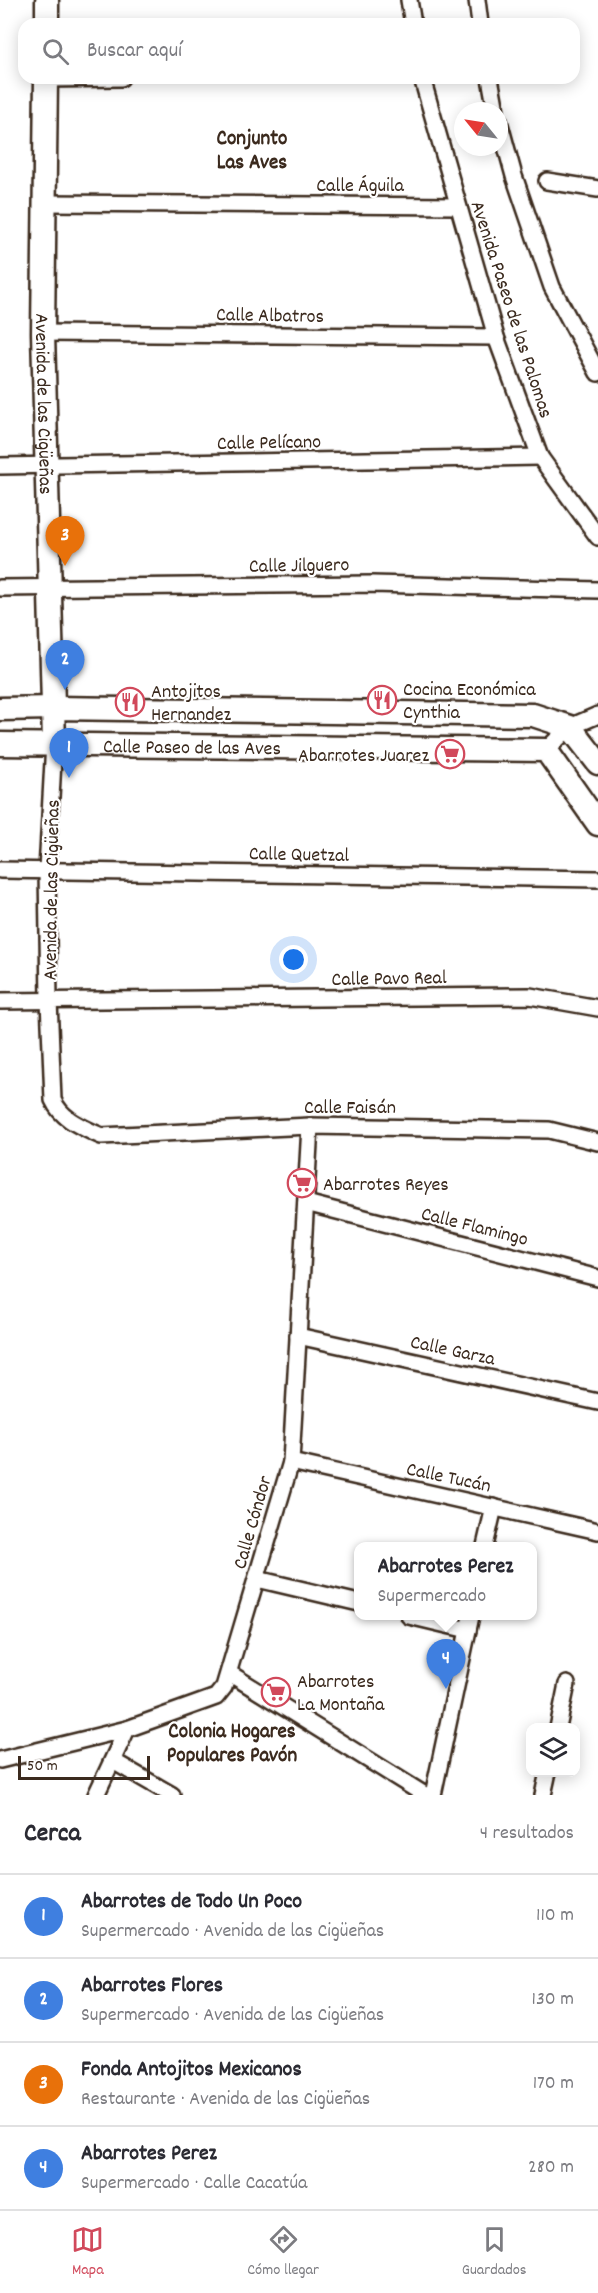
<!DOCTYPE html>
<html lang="es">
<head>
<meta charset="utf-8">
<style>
  body { margin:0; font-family:Dekko,sans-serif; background:#f7f7f7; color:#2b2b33 }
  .controls { position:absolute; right:18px; bottom:18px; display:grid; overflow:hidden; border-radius:12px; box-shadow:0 3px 15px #0003 }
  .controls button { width:54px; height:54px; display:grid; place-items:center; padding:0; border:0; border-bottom:2px solid #e1e1e2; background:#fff; color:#2b2b33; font:30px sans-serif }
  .compass { position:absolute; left:454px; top:102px; width:54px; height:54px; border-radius:50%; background:#fff; box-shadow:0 3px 15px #0003; rotate:300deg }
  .scale { position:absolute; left:18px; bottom:15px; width:132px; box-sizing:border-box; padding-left:6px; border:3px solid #3b2a1e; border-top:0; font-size:16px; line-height:21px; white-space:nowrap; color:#3b2a1e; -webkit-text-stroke:4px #fff; paint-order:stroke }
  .you { position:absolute; left:294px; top:960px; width:21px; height:21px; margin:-15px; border:4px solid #fff; border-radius:50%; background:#1a73e8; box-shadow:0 0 0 9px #1a73e833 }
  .badge { display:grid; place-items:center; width:39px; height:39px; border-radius:50%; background:#d1495b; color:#fff; font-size:20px; font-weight:700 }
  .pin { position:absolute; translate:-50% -50px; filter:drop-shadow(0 2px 3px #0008) }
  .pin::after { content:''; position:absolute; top:32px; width:21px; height:18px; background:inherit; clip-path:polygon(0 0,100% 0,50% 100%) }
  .popup { position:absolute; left:354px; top:1542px; width:183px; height:78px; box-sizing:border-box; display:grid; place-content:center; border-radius:12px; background:#fff; filter:drop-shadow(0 2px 4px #0005); font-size:20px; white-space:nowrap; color:#7c7c81 }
  .popup b { font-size:22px; color:#2b2b33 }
  .popup::after { content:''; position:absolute; left:50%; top:100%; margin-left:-12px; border:12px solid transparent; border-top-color:#fff }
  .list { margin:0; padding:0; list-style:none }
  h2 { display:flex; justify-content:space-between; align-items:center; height:78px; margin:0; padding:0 24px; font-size:26px }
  h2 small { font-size:20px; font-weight:400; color:#7c7c81 }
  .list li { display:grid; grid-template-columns:39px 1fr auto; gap:18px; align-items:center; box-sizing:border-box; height:84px; padding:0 24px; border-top:2px solid #e1e1e2 }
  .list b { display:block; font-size:22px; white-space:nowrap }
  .list p { margin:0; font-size:20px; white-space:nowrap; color:#7c7c81 }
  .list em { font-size:20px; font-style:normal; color:#7c7c81 }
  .icon { flex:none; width:33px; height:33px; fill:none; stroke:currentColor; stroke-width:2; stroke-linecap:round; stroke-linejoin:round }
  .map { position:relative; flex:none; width:598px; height:1795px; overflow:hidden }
  .search { position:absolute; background:#fff; box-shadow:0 3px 15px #0003; left:18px; right:18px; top:18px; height:66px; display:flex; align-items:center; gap:15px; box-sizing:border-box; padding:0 21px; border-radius:18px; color:#7c7c81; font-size:22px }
  .sheet { height:414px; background:#fff }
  nav { display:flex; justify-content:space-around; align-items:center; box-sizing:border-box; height:84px; border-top:2px solid #e1e1e2; background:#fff; font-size:16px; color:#7c7c81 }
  nav a { display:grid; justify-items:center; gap:3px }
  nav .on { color:#d1495b }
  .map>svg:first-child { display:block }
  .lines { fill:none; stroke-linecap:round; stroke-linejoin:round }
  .street-casing { stroke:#3b2a1e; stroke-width:20 }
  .secondary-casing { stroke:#3b2a1e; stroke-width:27 }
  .street { stroke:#fff; stroke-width:15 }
  .secondary { stroke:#fff; stroke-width:22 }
  .labels { text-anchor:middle; stroke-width:4.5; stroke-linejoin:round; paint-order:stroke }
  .street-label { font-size:20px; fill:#3b2a1e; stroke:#fff }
  .poi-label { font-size:20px; fill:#3b2a1e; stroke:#fff; text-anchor:start }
  .neighbourhood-label { font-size:21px; font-weight:bold; fill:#3b2a1e; stroke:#fff }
</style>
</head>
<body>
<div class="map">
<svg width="598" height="1795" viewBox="0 0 598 1795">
  <rect width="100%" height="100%" fill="#fff"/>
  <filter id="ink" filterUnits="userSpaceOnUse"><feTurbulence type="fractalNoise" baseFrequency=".0167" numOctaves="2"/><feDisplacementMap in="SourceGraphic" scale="12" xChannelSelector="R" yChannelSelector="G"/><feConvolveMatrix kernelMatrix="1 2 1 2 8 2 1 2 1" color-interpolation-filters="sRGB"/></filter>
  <g filter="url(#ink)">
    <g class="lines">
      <g class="street-casing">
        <g id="street">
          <path d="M 409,0 L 413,24"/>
          <path d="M 477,0 L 480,24"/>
          <path d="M 422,78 L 496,337 L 540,457 L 598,537"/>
          <path d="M 490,78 L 496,111"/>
          <path d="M 46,79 L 121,78"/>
          <path d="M 499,121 L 514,176 L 552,287 L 598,373"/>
          <path d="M 547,181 L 598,189"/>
          <path d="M 45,203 L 458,206"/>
          <path d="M 43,333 L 496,337"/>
          <path d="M 0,466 L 540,457"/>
          <path d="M 0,588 L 372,584 L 598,590"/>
          <path d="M 54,743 L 47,870 L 49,1000 L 53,1100 C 62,1120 82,1127 101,1136 L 310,1126 L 549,1130 L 598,1142"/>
          <path d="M 546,750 L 570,727 L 598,715"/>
          <path d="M 0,870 L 598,879"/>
          <path d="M 0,1001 L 530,996 L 598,1008"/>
          <path d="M 306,1203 L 598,1278"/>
          <path d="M 298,1336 L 598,1402"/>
          <path d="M 291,1462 L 598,1531"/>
          <path d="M 485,1546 L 494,1507"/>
          <path d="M 257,1579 L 359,1603"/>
          <path d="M 409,1616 L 468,1630"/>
          <path d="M 229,1673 L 425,1795"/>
          <path d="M 558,1728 L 567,1684"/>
          <path d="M 0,1760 L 127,1729 L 216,1697 L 224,1687 L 291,1462 L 310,1126"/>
          <path d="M 113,1761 L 172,1795"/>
          <path d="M 96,1795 L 127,1729"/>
          <path d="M 433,1795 L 471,1616"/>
          <path d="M 543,1795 L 548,1772"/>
        </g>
      </g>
      <g class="secondary-casing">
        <g id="secondary">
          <path d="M 47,24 L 47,0"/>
          <path id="s1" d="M 46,78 L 43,333 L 54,743"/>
          <path d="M 0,709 L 54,708 L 533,715 L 570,727 L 598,763"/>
          <path id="s2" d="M 0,744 L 546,750 L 598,824"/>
        </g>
      </g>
      <use href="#street" class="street"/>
      <use href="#secondary" class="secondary"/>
    </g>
  </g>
  <defs>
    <g id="restaurant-ring" transform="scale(1.5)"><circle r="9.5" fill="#fff" stroke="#d1495b" stroke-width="1.5"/><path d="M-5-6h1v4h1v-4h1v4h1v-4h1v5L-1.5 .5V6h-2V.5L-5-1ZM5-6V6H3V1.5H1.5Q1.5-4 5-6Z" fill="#d1495b"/></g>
    <g id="supermarket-ring" transform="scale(1.5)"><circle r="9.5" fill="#fff" stroke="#d1495b" stroke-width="1.5"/><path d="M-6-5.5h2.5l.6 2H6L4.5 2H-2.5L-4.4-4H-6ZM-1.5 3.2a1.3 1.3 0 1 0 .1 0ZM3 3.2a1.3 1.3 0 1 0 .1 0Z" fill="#d1495b"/></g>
  </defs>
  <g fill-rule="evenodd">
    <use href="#restaurant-ring" x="382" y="700"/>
    <use href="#restaurant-ring" x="130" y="702"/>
    <use href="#supermarket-ring" x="450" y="754"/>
    <use href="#supermarket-ring" x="302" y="1183"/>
    <use href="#supermarket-ring" x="276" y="1692"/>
  </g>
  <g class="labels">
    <g class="street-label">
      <text x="360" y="191">Calle Águila</text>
      <text transform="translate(513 309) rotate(72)" y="7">Avenida Paseo de las Palomas</text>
      <text transform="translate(270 314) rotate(1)" y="7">Calle Albatros</text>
      <text dy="7" stroke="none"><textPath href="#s1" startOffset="326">Avenida de las Cigüeñas</textPath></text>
      <text transform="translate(269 441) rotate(-1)" y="7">Calle Pelícano</text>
      <text transform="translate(299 564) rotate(-1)" y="7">Calle Jilguero</text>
      <text dy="7" stroke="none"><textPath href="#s2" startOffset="192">Calle Paseo de las Aves</textPath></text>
      <text transform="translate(299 853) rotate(1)" y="7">Calle Quetzal</text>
      <text transform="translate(50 890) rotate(-89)" y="7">Avenida de las Cigüeñas</text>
      <text transform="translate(389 977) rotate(-1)" y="7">Calle Pavo Real</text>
      <text x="350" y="1113">Calle Faisán</text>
      <text transform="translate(475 1225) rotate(14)" y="7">Calle Flamingo</text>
      <text transform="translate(453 1349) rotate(12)" y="7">Calle Garza</text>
      <text transform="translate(449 1476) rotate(12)" y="7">Calle Tucán</text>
      <text transform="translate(251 1522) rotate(-74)" y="7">Calle Cóndor</text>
    </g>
    <g class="poi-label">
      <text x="403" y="695">Cocina Económica<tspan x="403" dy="23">Cynthia</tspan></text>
      <text x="151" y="697">Antojitos<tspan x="151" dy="23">Hernandez</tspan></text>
      <text x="429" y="761" text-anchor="end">Abarrotes Juarez</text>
      <text x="323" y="1190">Abarrotes Reyes</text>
      <text x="297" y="1687">Abarrotes<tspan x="297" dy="23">La Montaña</tspan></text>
    </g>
    <g class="neighbourhood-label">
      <text x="252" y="144">Conjunto<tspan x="252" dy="24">Las Aves</tspan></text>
      <text x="232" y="1737">Colonia Hogares<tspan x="232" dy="24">Populares Pavón</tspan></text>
    </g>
  </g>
</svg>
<div class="controls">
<button><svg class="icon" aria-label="layers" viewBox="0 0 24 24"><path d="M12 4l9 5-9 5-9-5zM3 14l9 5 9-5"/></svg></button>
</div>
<svg class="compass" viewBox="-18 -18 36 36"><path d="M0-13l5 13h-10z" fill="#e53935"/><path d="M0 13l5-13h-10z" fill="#7c7c81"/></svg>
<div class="scale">50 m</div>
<div class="you"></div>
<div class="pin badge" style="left:69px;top:778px;background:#3f7fe0">1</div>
<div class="pin badge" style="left:65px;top:690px;background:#3f7fe0">2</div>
<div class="pin badge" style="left:65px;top:566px;background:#e8710a">3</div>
<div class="pin badge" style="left:446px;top:1689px;background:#3f7fe0">4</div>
<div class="popup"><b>Abarrotes Perez</b>Supermercado</div>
<div class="search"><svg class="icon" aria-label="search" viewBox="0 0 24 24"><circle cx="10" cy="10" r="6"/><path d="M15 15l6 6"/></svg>Buscar aquí</div>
</div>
<section class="sheet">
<h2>Cerca<small>4 resultados</small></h2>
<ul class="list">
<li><span class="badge" style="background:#3f7fe0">1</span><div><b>Abarrotes de Todo Un Poco</b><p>Supermercado · Avenida de las Cigüeñas</p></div><em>110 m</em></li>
<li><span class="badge" style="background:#3f7fe0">2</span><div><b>Abarrotes Flores</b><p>Supermercado · Avenida de las Cigüeñas</p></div><em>130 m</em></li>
<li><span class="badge" style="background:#e8710a">3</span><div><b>Fonda Antojitos Mexicanos</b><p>Restaurante · Avenida de las Cigüeñas</p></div><em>170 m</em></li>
<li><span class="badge" style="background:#3f7fe0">4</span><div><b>Abarrotes Perez</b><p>Supermercado · Calle Cacatúa</p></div><em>280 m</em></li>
</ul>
</section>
<nav>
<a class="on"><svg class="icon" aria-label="map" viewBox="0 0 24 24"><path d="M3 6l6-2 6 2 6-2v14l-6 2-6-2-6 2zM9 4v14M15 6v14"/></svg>Mapa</a>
<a><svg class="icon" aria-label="directions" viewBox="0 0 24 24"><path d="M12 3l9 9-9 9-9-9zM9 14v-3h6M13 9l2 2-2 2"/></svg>Cómo llegar</a>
<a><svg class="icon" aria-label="saved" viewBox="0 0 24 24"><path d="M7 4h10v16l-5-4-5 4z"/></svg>Guardados</a>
</nav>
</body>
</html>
